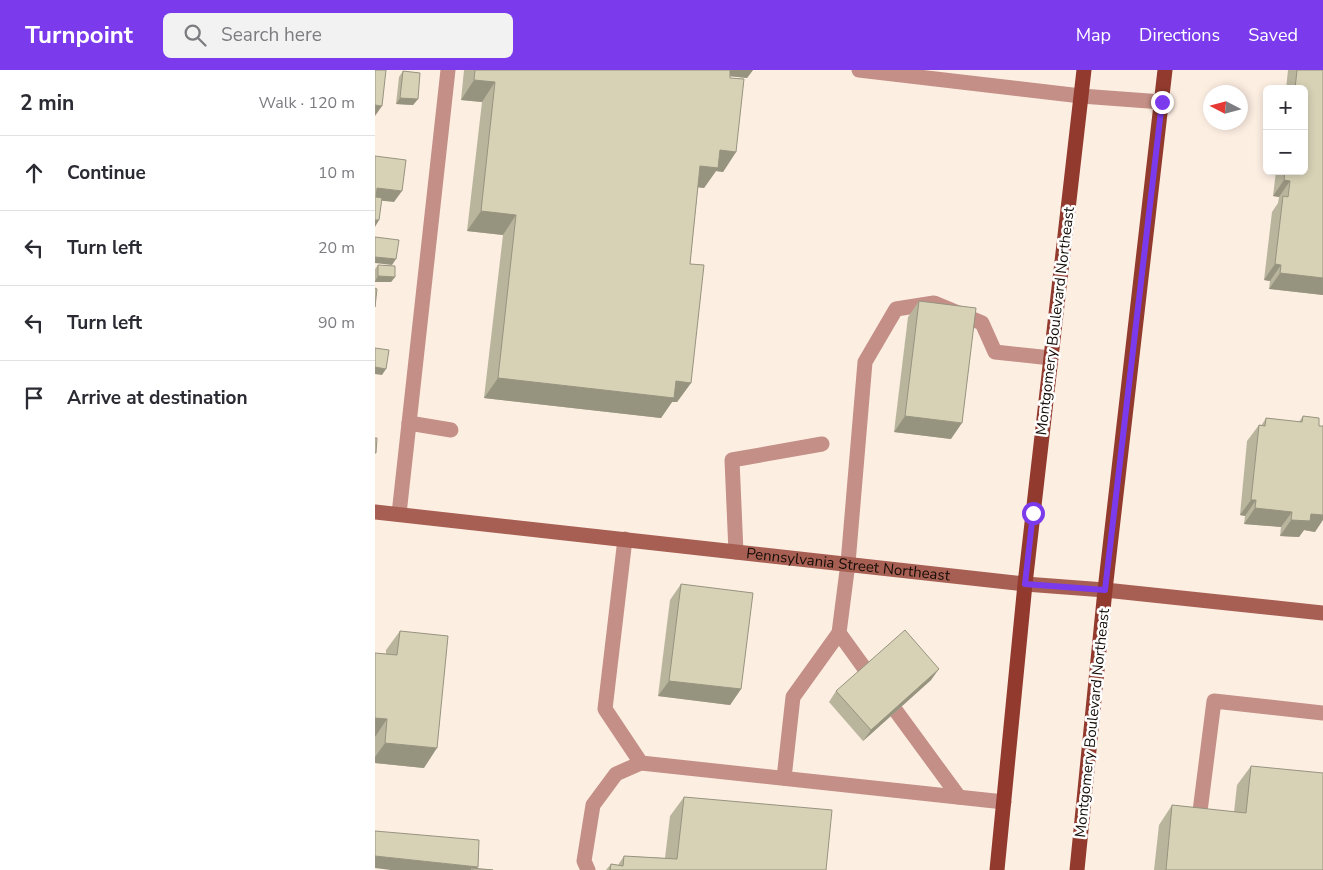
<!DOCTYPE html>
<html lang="en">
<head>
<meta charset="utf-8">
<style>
  body { margin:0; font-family:"Nunito Sans",sans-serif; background:#f2f2f3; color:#2b2b33 }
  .controls { position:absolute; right:15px; top:15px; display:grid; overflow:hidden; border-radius:8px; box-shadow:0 2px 8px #0003 }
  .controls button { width:45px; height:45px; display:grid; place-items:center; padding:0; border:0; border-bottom:1px solid #e1e1e2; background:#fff; color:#2b2b33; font:25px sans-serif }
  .compass { position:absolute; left:828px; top:15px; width:45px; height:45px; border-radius:50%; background:#fff; box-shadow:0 2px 8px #0003; rotate:276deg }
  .stop { position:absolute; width:15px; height:15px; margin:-11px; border:4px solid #7c3aed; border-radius:50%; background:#fff }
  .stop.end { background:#7c3aed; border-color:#fff; box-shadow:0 1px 5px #0008 }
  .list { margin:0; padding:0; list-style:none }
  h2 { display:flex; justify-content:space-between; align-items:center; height:65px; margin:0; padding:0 20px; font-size:21px }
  h2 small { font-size:16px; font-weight:400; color:#7c7c81 }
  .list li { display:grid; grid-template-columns:32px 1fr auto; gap:15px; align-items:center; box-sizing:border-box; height:75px; padding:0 20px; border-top:1px solid #e1e1e2 }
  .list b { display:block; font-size:19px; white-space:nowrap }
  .list em { font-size:16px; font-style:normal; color:#7c7c81 }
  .icon { flex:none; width:28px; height:28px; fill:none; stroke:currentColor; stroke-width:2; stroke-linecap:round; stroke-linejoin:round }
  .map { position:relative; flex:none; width:948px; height:800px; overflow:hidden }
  header { display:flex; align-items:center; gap:30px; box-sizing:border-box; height:70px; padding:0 25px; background:#7c3aed; color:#fff }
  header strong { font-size:24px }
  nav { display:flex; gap:28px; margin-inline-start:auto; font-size:18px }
  .search { width:350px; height:45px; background:#f2f2f3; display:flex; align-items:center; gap:12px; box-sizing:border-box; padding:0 18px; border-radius:8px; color:#7c7c81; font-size:19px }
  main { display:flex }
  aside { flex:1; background:#fff }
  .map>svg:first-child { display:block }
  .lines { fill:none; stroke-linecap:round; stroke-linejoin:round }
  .lane { stroke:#c38f86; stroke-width:15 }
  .secondary { stroke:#a75f53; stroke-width:15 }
  .primary { stroke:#923a2e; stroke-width:15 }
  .wall { fill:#b9b59d }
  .shaded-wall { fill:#96937f }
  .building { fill:#d7d2b6; stroke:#96937f }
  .route { stroke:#7c3aed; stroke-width:6 }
  .labels { text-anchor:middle; stroke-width:5; stroke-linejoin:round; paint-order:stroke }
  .street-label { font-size:15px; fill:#150d07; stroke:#fff }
</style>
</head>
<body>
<header>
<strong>Turnpoint</strong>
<div class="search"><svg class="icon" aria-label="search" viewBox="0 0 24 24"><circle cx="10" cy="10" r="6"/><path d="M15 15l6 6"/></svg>Search here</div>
<nav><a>Map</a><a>Directions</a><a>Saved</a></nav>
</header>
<main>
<aside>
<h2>2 min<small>Walk · 120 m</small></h2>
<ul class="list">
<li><svg class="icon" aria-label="ahead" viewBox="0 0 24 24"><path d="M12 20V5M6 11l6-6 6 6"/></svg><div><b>Continue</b></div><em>10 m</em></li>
<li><svg class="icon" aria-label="left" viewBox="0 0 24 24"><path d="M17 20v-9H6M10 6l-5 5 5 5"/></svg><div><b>Turn left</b></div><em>20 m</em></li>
<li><svg class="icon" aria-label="left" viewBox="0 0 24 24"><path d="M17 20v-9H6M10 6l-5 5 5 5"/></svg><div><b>Turn left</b></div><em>90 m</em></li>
<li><svg class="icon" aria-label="arrive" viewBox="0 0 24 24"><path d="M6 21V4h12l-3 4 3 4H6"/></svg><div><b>Arrive at destination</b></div></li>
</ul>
</aside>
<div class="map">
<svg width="948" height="800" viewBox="0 0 948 800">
  <rect width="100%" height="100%" fill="#fdeee2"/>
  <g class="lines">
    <g class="lane">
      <path d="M 484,0 L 706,26 L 787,32"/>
      <path d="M 34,353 L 76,360"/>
      <path d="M 24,444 L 73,0"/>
      <path d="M 250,469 L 230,639 L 266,693"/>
      <path d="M 361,482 L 357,390 L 447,374"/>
      <path d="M 490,599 L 464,563 L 473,493 L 490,292 L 521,239 L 559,233 L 607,253 L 620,282 L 676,288"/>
      <path d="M 521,641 L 584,727"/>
      <path d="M 409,708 L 418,627 L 464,563"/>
      <path d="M 823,757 L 839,631 L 948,643"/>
      <path d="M 213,800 L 209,791 L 218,735 L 241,704 L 266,693 L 629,732"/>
    </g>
    <path class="secondary" id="s1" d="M 0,442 L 650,514 L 730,520 L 948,543"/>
    <g class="primary">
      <path d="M 622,800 L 650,514 L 709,0"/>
      <path d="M 702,800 L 730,520 L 790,0"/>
    </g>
  </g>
  <g class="wall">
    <path d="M 89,0 L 378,0 L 372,8 L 355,6 L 361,82 L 348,102 L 341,101 L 329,118 L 323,117 L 315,194 L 316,313 L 302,332 L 297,332 L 286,348 L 109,328 L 128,165 L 92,161 L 107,32 L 86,30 Z"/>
    <path d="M 913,0 L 948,0 L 948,225 L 894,219 L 895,211 L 889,210 L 897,142 L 903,133 L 904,127 L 898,126 L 901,101 L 929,101 L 929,19 L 911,19 Z"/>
    <path d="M 28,1 L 43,29 L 38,35 L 21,34 L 24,7 Z"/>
    <path d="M 3,195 L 20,207 L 16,212 L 0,212 L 0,199 Z"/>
    <path d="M 544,231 L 576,369 L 519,362 L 533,247 Z"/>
    <path d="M 928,346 L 944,356 L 940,462 L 929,460 L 924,467 L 905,466 L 906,457 L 869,454 L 870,446 L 865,445 L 872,371 L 884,355 L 886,356 L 891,348 L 924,352 Z"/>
    <path d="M 306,514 L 366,619 L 355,635 L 283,626 L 295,530 Z"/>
    <path d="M 25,561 L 49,698 L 0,693 L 0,583 L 11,584 L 11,580 Z"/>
    <path d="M 556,610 L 488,671 L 454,632 L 461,621 Z"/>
    <path d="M 876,696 L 948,800 L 779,800 L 784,755 L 797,735 L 859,742 L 862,715 Z"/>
    <path d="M 309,727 L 451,800 L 231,800 L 236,794 L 243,795 L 249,786 L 290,788 L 295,746 Z"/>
  </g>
  <g class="shaded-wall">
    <path d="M 347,0 L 378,0 L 372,8 L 343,5 Z"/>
    <path d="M 99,10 L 120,12 L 107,32 L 86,30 Z"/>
    <path d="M 25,28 L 43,29 L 38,35 L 21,34 Z"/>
    <path d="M 0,35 L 7,36 L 0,46 Z"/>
    <path d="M 345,80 L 361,82 L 348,102 L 341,101 L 329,118 L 312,116 L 325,96 Z"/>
    <path d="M 909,110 L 915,111 L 904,127 L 898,126 Z"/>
    <path d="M 2,118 L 27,121 L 19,132 L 0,130 Z"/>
    <path d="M 106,141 L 141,145 L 128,165 L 92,161 Z"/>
    <path d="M 0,150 L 4,150 L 0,157 Z"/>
    <path d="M 0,187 L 21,189 L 17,195 L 0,193 Z"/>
    <path d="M 900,194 L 906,195 L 895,211 L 889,210 Z"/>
    <path d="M 905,203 L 948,208 L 948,225 L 894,219 Z"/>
    <path d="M 3,206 L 20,207 L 16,212 L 0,212 L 0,211 Z"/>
    <path d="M 0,297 L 11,299 L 7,305 L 0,304 Z"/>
    <path d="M 123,308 L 301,311 L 316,313 L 302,332 L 297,332 L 286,348 L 109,328 Z"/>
    <path d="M 530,346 L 587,353 L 576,369 L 519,362 Z"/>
    <path d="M 876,430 L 881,430 L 870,446 L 865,445 Z"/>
    <path d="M 880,438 L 917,442 L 906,457 L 869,454 Z"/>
    <path d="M 936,444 L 948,445 L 948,450 L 940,462 L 929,460 L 924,467 L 905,466 L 916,450 Z"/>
    <path d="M 564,599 L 556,610 L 488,671 L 496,660 Z"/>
    <path d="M 294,611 L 366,619 L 355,635 L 283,626 Z"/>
    <path d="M 0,648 L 12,649 L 0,667 Z"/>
    <path d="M 10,673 L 62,678 L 49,698 L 0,693 L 0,687 Z"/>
    <path d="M 0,786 L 103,797 L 100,800 L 97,798 L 96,800 L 16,800 L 0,798 Z"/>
  </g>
  <g class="building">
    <path d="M 0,0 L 11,0 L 7,36 L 0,35 Z"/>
    <path d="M 100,0 L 355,0 L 355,8 L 369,9 L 361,82 L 345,80 L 343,98 L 325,96 L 315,194 L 329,195 L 316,313 L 301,311 L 299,328 L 123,308 L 141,145 L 106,141 L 120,12 L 99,10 Z"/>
    <path d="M 922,0 L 948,0 L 948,208 L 905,203 L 906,195 L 900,194 L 908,126 L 913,127 L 915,111 L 909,110 L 910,101 L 929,101 L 929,19 L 920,19 Z"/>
    <path d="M 28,1 L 45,3 L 43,29 L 25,28 Z"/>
    <path d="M 0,86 L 31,90 L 27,121 L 2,118 L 1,127 L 7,128 L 4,150 L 0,150 Z"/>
    <path d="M 0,167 L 24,170 L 21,189 L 0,187 Z"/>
    <path d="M 3,195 L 20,196 L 20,207 L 3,206 Z"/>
    <path d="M 0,218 L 2,219 L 0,237 Z"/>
    <path d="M 544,231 L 601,238 L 587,353 L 530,346 Z"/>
    <path d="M 0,278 L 14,280 L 11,299 L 0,297 Z"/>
    <path d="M 928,346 L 944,348 L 944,356 L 948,356 L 948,445 L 936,444 L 935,451 L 916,450 L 917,442 L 880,438 L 881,430 L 876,430 L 884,355 L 890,356 L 891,348 L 927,352 Z"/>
    <path d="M 0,368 L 2,368 L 1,383 L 0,383 Z"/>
    <path d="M 306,514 L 378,523 L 366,619 L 294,611 Z"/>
    <path d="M 530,560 L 564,599 L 496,660 L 461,621 Z"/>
    <path d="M 25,561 L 73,566 L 62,678 L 10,673 L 12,649 L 0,648 L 0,583 L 22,585 Z"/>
    <path d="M 876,696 L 948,703 L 948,800 L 791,800 L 797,735 L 871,743 Z"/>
    <path d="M 309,727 L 457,740 L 451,800 L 235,800 L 236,794 L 248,796 L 249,786 L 302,789 Z"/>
    <path d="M 0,761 L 104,770 L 103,797 L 0,786 Z"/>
    <path d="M 97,798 L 118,800 L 97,800 Z"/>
  </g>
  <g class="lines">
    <path class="route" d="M 658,443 L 650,514 L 730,520 L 787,32"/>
  </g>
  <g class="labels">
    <g class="street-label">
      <text transform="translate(680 251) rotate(-83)" y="5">Montgomery Boulevard Northeast</text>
      <text dy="5" stroke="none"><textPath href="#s1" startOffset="476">Pennsylvania Street Northeast</textPath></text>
      <text transform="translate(717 653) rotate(-84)" y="5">Montgomery Boulevard Northeast</text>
    </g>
  </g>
</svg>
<div class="controls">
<button>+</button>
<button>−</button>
</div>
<svg class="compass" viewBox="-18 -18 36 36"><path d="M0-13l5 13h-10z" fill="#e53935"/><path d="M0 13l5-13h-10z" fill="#7c7c81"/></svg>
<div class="stop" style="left:658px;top:443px"></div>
<div class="stop end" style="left:787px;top:32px"></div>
</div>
</main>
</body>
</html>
